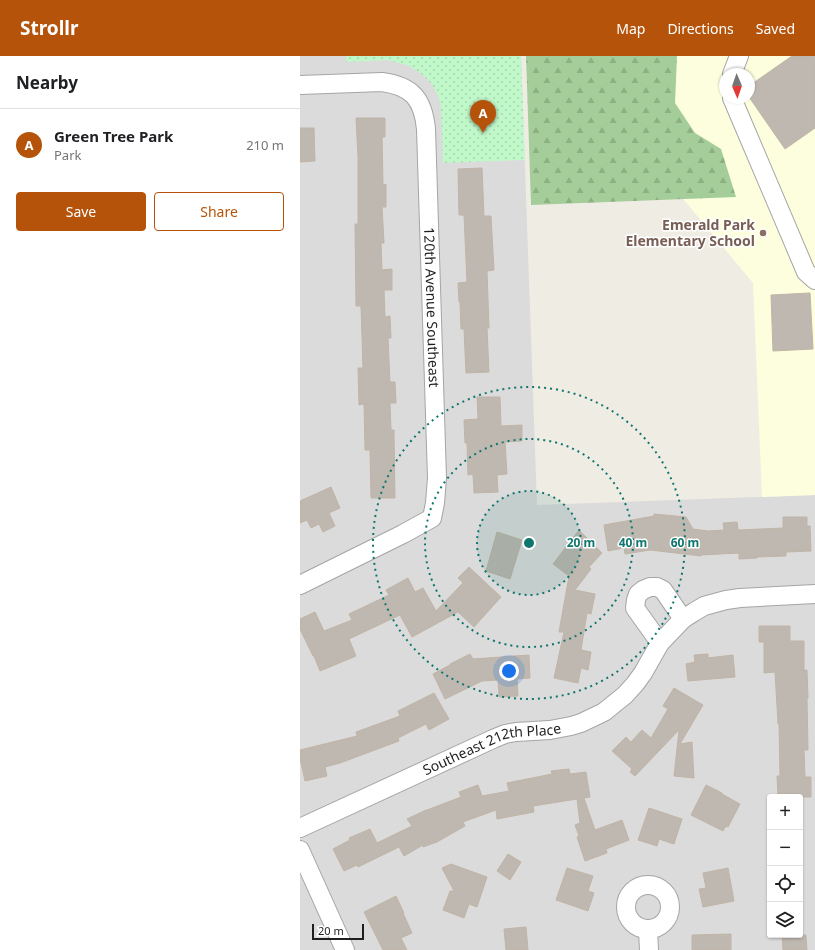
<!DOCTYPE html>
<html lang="en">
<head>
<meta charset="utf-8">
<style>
  body { margin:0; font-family:"Noto Sans",sans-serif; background:#f2f2f2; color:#202124 }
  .controls { position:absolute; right:12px; bottom:12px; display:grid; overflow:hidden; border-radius:4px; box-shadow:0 1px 3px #0004 }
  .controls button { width:36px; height:36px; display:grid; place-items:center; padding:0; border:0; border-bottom:1px solid #e0e0e0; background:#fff; color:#202124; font:20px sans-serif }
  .compass { position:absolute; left:419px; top:12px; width:36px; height:36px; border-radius:50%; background:#fff; box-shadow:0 1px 3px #0004; rotate:178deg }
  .scale { position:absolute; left:12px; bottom:10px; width:52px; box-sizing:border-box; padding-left:4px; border:2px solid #1e1e1e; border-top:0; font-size:11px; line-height:14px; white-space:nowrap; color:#1e1e1e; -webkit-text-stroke:3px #fff; paint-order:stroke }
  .you { position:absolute; left:209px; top:615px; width:14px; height:14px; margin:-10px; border:3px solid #fff; border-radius:50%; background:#1a73e8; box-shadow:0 0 0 6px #1a73e833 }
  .badge { display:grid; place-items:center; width:26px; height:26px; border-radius:50%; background:#b45309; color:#fff; font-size:13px; font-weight:700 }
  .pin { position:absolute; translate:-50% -33px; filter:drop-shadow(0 1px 2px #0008) }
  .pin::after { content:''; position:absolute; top:21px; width:14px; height:12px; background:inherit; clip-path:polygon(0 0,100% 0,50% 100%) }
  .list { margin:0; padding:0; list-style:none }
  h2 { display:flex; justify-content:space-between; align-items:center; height:52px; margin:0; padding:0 16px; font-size:17px }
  h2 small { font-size:13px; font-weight:400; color:#757577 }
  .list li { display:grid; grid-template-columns:26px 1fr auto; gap:12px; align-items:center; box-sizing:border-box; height:72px; padding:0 16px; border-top:1px solid #e0e0e0 }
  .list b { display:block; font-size:15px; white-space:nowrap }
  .list p { margin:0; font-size:13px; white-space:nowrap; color:#757577 }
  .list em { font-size:13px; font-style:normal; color:#757577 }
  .actions { display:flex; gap:8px; padding:12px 16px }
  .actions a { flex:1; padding:9px 0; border:1px solid #b45309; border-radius:4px; text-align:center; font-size:14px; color:#b45309 }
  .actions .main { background:#b45309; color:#fff }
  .icon { flex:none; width:22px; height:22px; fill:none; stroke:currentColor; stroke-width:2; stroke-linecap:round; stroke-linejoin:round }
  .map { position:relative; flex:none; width:515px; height:894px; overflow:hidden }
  header { display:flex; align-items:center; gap:24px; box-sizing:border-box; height:56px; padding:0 20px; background:#b45309; color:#fff }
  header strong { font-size:19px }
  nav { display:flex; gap:22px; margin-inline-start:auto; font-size:14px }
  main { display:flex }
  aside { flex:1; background:#fff }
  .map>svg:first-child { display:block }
  .residential { fill:#dcdbdb; fill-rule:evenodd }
  .education { fill:#fcfedd; fill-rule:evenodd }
  .forest { fill:url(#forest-firs) }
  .park { fill:url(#park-dots) }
  .building { fill:#bfb8b0; stroke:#c0b4a6 }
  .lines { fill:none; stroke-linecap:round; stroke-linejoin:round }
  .minor-casing { stroke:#a5a5a5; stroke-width:20 }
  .minor { stroke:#fff; stroke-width:18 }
  .ring { fill:none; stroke:#0f766e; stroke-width:2; stroke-dasharray:2 4 }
  .education-dot { fill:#8d6e63; stroke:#fff; stroke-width:1.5 }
  .labels { text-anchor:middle; stroke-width:3; stroke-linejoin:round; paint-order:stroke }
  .education-label { font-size:14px; font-weight:bold; fill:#785e54; stroke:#fff; text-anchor:end }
  .street-label { font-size:14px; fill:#1e1e1e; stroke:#fff }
  .centre { fill:#0f766e; stroke:#fff; stroke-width:2 }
  .ring-label { font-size:12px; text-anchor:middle; font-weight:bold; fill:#0f766e; stroke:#fff; stroke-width:3; stroke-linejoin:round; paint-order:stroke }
</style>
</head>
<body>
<header>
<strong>Strollr</strong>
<nav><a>Map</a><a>Directions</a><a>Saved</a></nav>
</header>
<main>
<aside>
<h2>Nearby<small></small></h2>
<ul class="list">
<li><span class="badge">A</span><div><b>Green Tree Park</b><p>Park</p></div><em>210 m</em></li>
</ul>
<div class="actions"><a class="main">Save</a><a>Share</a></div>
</aside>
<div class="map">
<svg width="515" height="894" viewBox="0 0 515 894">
  <defs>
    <pattern id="forest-firs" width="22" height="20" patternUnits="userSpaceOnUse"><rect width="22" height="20" fill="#a4cd99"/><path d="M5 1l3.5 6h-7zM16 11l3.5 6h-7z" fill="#8db083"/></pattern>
    <pattern id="park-dots" width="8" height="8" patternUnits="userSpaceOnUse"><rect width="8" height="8" fill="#c1f8ca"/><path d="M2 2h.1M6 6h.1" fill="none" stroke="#a5d4ad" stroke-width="1.8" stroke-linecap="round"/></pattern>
  </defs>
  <rect width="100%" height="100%" fill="#efece4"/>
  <path class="residential" d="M 0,0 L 221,0 L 237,449 L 515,439 L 515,894 L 0,894 ZM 470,741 L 500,741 L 500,879 L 470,879 Z"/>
  <path class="education" d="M 365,0 L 515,0 L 515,439 L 462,441 L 453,227 L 370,127 ZM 425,18 L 449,18 L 449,42 L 425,42 Z"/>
  <path class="forest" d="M 226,0 L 377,0 L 375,47 L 395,77 L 421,93 L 436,141 L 231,149 Z"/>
  <path class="park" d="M 46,0 L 221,0 L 225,104 L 143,107 L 141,50 L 138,39 L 133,30 L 126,22 L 119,16 L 107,9 L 88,4 L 46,6 Z"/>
  <g class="building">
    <path d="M 492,0 L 515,0 L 515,72 L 485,93 L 449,41 L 449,30 Z"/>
    <path d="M 56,62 L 85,62 L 85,81 L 82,81 L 83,129 L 86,128 L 86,151 L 82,151 L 84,187 L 81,187 L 82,214 L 92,213 L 92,234 L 84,234 L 85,261 L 90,260 L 91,282 L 88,282 L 90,326 L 95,326 L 96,347 L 90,347 L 91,374 L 94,374 L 95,442 L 71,442 L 70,394 L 65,394 L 64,348 L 59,349 L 58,312 L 63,312 L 61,250 L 56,250 L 55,168 L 58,168 L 58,101 Z"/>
    <path d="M 0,72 L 14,72 L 15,105 L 0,106 Z"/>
    <path d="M 182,112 L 184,160 L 191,160 L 194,214 L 187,215 L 189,272 L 187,272 L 189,316 L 166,317 L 164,273 L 161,273 L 160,246 L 159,246 L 158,227 L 167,226 L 164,159 L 159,159 L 158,113 Z"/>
    <path d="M 510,237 L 513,293 L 473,295 L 471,239 Z"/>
    <path d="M 177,341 L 200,341 L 201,370 L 222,369 L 222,385 L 205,386 L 207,418 L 197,419 L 198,436 L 174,437 L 173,418 L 168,419 L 167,387 L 165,387 L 164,364 L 178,363 Z"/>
    <path d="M 31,431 L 40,452 L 29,457 L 35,470 L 23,476 L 19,468 L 11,472 L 7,464 L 0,467 L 0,445 Z"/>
    <path d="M 354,458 L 386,461 L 393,473 L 408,475 L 424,474 L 423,467 L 437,466 L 438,474 L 483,472 L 483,461 L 507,461 L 507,470 L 510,470 L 511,495 L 486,496 L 486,500 L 457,501 L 457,502 L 439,503 L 439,497 L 401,499 L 401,500 L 350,494 L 325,498 L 324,492 L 308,495 L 304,469 L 354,460 Z"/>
    <path d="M 279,474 L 302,497 L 289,511 L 291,513 L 275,534 L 295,538 L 291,558 L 287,557 L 281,594 L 291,596 L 288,614 L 281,612 L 278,627 L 254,622 L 264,576 L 259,576 L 269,520 L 253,508 Z"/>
    <path d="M 197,476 L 222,484 L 210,523 L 186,515 Z"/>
    <path d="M 169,511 L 201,541 L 174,571 L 158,556 L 112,581 L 100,559 L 49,583 L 56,600 L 20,615 L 14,600 L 13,600 L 0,573 L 0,563 L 15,556 L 24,575 L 52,564 L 49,558 L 89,539 L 86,534 L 108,522 L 115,536 L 123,532 L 136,555 L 163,527 L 158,522 Z"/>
    <path d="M 459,570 L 490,570 L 490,585 L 504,585 L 504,614 L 507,614 L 508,642 L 507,643 L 508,694 L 504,694 L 505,721 L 511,721 L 511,741 L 478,741 L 477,720 L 480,720 L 479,668 L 478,668 L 475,616 L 464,617 L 464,586 L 459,586 Z"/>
    <path d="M 170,598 L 173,603 L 229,599 L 230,622 L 217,623 L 218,640 L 199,641 L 198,624 L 182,625 L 145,643 L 133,618 L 150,609 L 150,608 Z"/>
    <path d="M 408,598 L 408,602 L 433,599 L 435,621 L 388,625 L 386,608 L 395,606 L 394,599 Z"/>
    <path d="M 374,632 L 403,649 L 380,688 L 392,686 L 394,722 L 374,720 L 379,674 L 335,720 L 330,716 L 332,713 L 312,695 L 326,681 L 331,686 L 342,674 L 351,682 L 368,653 L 363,650 Z"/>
    <path d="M 134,637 L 149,663 L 129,674 L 126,668 L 98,682 L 99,685 L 40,707 L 25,711 L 27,720 L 5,725 L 0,702 L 0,694 L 57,680 L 56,676 L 100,660 L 98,655 Z"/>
    <path d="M 269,713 L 270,718 L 286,716 L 290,741 L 284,742 L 295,774 L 322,764 L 329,784 L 306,793 L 307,797 L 285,805 L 277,781 L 279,780 L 275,769 L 280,767 L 277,743 L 233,750 L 234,756 L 197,763 L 196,754 L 163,766 L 165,770 L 137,786 L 123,791 L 123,789 L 104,800 L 99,791 L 58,811 L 57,809 L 44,815 L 33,793 L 50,784 L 49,782 L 70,773 L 77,787 L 112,770 L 107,763 L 126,754 L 127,754 L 161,741 L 159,736 L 178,729 L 182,740 L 209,735 L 207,727 L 252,718 L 251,715 Z"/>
    <path d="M 406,729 L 422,737 L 422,738 L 440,748 L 428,771 L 426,770 L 423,775 L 391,759 Z"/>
    <path d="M 349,752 L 382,763 L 374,788 L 359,783 L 357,790 L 338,784 Z"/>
    <path d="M 208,798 L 221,806 L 210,824 L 197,815 Z"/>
    <path d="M 151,808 L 187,821 L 177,851 L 169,848 L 164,862 L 143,854 L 150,835 L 154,835 L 142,812 Z"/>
    <path d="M 267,812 L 293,820 L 288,835 L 294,837 L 288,855 L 256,844 Z"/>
    <path d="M 428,812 L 434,845 L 403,851 L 399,833 L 406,832 L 403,817 Z"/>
    <path d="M 96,840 L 104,857 L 103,857 L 112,877 L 101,882 L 107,894 L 83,894 L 64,856 Z"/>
    <path d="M 226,871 L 228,894 L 206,894 L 204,873 Z"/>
    <path d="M 431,878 L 431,894 L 392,894 L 392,879 Z"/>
    <path d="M 482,879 L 506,879 L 507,894 L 483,894 Z"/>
  </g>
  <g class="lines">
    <g class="minor-casing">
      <g id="minor">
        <path d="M 432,18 L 439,0"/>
        <path id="s1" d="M 0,29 L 82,26 C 112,30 123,43 126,73 L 137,422 L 135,447 L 132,462 L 103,478 L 0,529"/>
        <path d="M 432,42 L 506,216 L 515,224"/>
        <path d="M 360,587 L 335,552 L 336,544 L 338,538 L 343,534 L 350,531 L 357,531 L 363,534 L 383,563"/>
        <path id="s2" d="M 0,772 L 193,683 L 205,678 L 216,676 L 250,674 L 271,670 L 281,667 L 304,656 L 325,639 L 335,628 L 343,617 L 360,587 L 383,563 L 394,556 L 404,550 L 426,544 L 440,542 L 515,538"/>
        <path d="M 0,794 L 45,894"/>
        <circle cx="348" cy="851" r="22"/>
        <path d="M 348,874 L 349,894"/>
      </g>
    </g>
    <use href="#minor" class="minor"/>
  </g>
  <circle cx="229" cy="487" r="52" fill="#0f766e" fill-opacity=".12"/>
  <g class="ring">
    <circle cx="229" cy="487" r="52"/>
    <circle cx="229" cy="487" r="104"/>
    <circle cx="229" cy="487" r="156"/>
  </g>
  <circle class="education-dot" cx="463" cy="177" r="4"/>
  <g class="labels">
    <g class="education-label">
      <text x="455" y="174">Emerald Park<tspan x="455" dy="16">Elementary School</tspan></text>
    </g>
    <g class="street-label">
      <text dy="5" stroke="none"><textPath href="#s1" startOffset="332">120th Avenue Southeast</textPath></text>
      <text dy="5" stroke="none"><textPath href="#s2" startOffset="209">Southeast 212th Place</textPath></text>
    </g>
  </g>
  <circle cx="229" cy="487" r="6" class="centre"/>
  <g class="ring-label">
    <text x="281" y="491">20 m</text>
    <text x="333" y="491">40 m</text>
    <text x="385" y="491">60 m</text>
  </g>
</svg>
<div class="controls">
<button>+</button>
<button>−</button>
<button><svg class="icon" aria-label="locate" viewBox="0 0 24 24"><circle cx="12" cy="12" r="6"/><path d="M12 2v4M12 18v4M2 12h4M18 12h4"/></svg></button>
<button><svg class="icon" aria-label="layers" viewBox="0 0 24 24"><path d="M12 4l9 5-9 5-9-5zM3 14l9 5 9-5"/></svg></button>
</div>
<svg class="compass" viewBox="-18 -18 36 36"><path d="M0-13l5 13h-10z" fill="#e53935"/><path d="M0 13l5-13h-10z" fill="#757577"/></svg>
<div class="scale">20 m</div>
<div class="you"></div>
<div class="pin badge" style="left:183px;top:77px">A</div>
</div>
</main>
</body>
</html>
